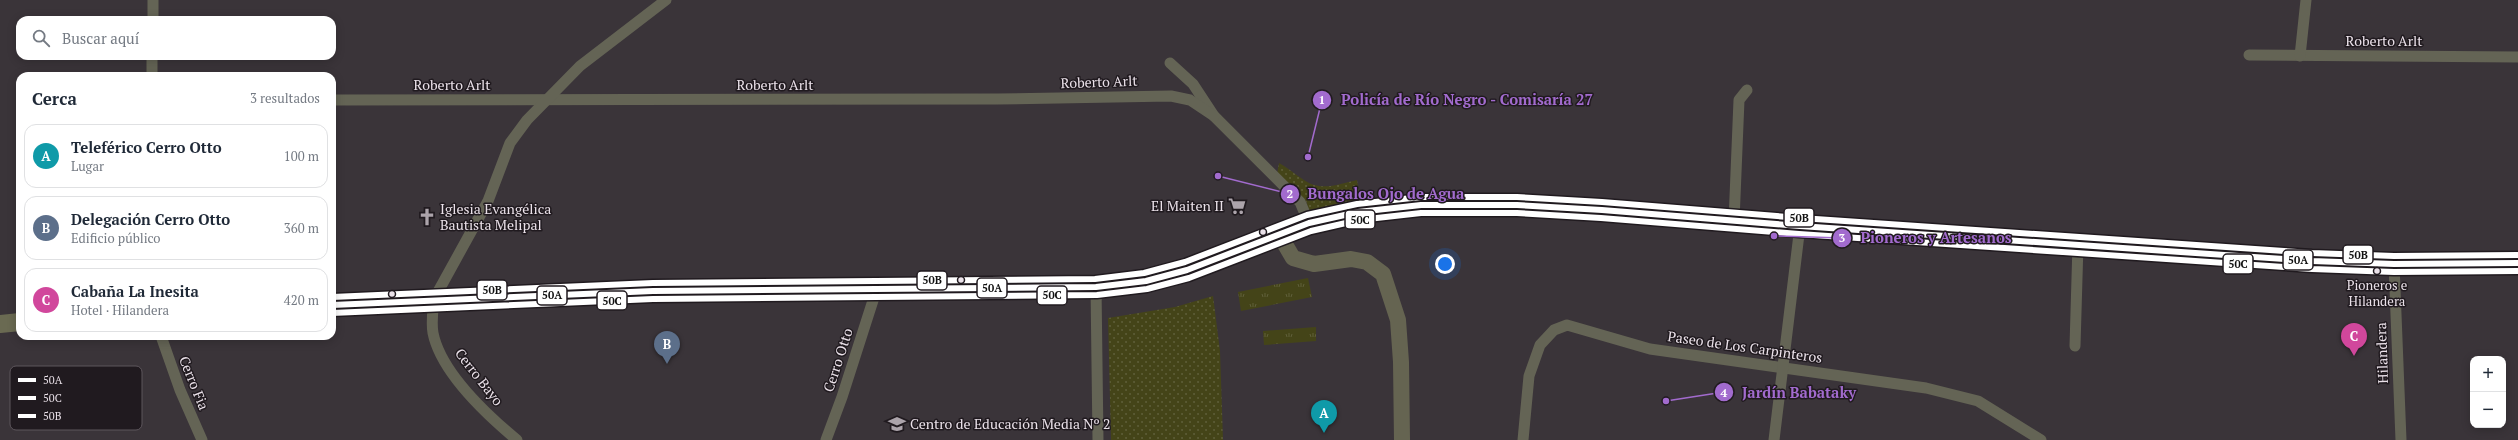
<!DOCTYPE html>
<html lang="es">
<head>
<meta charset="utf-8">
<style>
  body { margin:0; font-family:"PT Serif",serif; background:#f2f2f3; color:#1f2937 }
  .controls { position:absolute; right:12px; bottom:12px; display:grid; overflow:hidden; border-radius:8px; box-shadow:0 2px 10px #0003 }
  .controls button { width:36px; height:36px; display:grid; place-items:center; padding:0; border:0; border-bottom:1px solid #e0e1e3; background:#fff; color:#1f2937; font:20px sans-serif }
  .you { position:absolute; left:1445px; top:264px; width:14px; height:14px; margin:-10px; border:3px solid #fff; border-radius:50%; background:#1a73e8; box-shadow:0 0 0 6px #1a73e833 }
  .badge { display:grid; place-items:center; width:26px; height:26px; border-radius:50%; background:#5e606b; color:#fff; font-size:13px; font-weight:700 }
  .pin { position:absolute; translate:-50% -33px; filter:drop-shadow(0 1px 2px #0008) }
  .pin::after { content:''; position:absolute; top:21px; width:14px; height:12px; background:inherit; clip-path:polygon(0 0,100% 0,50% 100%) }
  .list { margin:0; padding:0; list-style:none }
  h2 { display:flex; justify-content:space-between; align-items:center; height:52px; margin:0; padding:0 16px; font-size:17px }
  h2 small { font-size:13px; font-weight:400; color:#747a83 }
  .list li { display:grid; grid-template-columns:26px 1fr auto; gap:12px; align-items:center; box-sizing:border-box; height:64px; margin:0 8px 8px; padding:0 8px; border:1px solid #e0e1e3; border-radius:12px }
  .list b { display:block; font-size:15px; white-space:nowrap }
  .list p { margin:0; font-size:13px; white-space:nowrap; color:#747a83 }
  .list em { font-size:13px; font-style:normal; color:#747a83 }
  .icon { flex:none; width:22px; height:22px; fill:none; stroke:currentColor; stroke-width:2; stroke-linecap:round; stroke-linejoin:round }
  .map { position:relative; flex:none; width:2518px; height:440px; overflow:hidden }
  .search { position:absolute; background:#fff; box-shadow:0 2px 10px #0003; left:16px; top:16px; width:320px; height:44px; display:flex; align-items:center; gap:10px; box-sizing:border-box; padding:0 14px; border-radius:12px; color:#747a83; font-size:15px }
  .panel { position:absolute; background:#fff; box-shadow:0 2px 10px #0003; left:16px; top:72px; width:320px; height:268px; border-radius:12px }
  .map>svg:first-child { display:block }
  .grass { fill:url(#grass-tufts) }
  .park { fill:url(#park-dots) }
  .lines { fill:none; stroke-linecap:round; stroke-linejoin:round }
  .minor { stroke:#646455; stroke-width:11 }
  .secondary { stroke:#656451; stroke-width:16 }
  .primary { stroke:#6a6a52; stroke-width:18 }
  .bus-1-casing { stroke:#201a1f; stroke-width:9 }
  .bus-2-casing { stroke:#201a1f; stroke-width:9 }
  .bus-3-casing { stroke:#201a1f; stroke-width:9 }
  .bus-1 { stroke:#fff; stroke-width:6 }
  .bus-2 { stroke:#fff; stroke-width:6 }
  .bus-3 { stroke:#fff; stroke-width:6 }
  .bus-dot { fill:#eae1e9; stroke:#201a1f; stroke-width:1.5 }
  .labels { text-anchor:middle; stroke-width:3; stroke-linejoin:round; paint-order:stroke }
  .bus-label { font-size:13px; fill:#eae1e9; stroke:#201a1f }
  .street-label { font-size:14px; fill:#eae1e9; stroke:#201a1f }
  .poi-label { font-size:14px; fill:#eae1e9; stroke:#201a1f; text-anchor:start }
  .key { fill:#201a1f; stroke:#5d565c; stroke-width:1 }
  .key-label { font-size:11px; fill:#eae1e9 }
  .leader { fill:none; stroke:#a26bce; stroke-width:1.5 }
  .callout-dot { fill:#a26bce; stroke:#201a1f; stroke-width:1.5 }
  .mark-label { font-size:12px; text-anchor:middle; font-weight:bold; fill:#fff }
  .callout-label { font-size:15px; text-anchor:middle; font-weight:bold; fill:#a26bce; stroke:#201a1f; stroke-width:3; stroke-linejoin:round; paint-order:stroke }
  .line-badge { stroke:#201a1f; stroke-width:1.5 }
  .pale-badge-label { font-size:11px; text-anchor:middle; font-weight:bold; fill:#111 }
</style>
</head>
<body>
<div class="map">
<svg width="2518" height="440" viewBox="0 0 2518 440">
  <defs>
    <pattern id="grass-tufts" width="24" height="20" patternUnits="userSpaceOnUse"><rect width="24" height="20" fill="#444418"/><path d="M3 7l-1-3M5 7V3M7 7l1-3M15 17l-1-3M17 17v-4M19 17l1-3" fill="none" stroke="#5f5f3a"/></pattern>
    <pattern id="park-dots" width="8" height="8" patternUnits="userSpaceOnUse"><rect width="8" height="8" fill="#444418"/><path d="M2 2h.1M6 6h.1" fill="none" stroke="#5f5f3a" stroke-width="1.8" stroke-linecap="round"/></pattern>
  </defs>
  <rect width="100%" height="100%" fill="#3a3439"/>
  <g class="grass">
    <path d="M 1308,278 L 1312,297 L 1241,311 L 1238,292 Z"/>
    <path d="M 1316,327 L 1316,341 L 1264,345 L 1263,331 Z"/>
  </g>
  <g class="park">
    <path d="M 1279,163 C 1290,169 1304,182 1314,185 C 1328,189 1343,183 1357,180 L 1361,204 L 1311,216 L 1306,201 L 1277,174 Z"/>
    <path d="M 1213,296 L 1220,351 L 1223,440 L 1111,440 L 1108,318 L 1175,307 Z"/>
  </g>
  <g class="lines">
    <g class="minor">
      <path d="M 153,20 L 153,0"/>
      <path d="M 2249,55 L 2518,57"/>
      <path d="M 2300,56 L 2306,0"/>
      <path d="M 1170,63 L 1193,84 L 1214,116 L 1300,202 L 1309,223"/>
      <path d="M 152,76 L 152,56"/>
      <path d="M 332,100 L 997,99 L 1171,96 L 1190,100 L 1214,116"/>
      <path d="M 1734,221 L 1739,100 L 1747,90"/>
      <path d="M 2394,264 L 2401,440"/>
      <path d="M 1096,287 L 1098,440"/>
      <path d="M 161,336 L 180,390 L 202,440"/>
      <path d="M 2075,346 L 2078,244"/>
      <path d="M 517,440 C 487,415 441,373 433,333 C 431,322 433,310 434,299 L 488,201 L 510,143 L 527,120 L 580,66 L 666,0"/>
      <path d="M 826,440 L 842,397 L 877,288"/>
      <path d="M 1523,440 L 1529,376 L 1540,345 L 1554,330 L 1567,325 L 1650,349 L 1926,388 L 1978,401 L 2041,440"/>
      <path d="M 1774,440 L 1800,226"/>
    </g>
    <path class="secondary" d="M 1279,234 L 1293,258 L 1314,264 L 1351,259 L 1367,262 L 1383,274 L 1398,320 L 1401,362 L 1402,440"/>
    <g class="primary">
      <path d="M 332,305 L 653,291 L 1096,287 L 1146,281 L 1187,270 L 1309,223 L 1358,212 L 1421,205 L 1517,205 L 1602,210 L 1800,226 L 2171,250 L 2312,261 L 2394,264 L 2518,263"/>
      <path d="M 0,324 L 20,322"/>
    </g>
    <g class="bus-1-casing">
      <path id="bus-1" d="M 332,305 L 653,291 L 1096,287 L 1146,281 L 1187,270 L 1309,223 L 1358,212 L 1421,205 L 1517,205 L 1602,210 L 1800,226 L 2312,261 L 2394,264 L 2518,263"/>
    </g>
    <g class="bus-2-casing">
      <path id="bus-2" d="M 332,313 L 653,299 L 1097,295 L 1147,289 L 1189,278 L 1311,231 L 1359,220 L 1421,213 L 1517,213 L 1601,218 L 1799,234 L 2312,269 L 2394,272 L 2518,271"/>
    </g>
    <g class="bus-3-casing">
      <path id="bus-3" d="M 332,297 L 653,283 L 1095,279 L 1144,273 L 1185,262 L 1307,215 L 1357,204 L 1421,197 L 1517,197 L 1602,202 L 1801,218 L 2312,253 L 2394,256 L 2518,255"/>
    </g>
    <use href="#bus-1" class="bus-1"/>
    <use href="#bus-2" class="bus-2"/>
    <use href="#bus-3" class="bus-3"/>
  </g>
  <defs>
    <g id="supermarket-bare" transform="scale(1.38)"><path d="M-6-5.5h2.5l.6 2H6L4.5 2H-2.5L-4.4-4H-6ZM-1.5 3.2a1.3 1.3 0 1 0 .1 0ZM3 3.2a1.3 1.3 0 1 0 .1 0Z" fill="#aca4ab" stroke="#201a1f" stroke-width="2.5" paint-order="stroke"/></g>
    <g id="church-bare" transform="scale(1.38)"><path d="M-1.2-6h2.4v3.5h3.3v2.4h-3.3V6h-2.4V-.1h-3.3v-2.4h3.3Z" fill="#aca4ab" stroke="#201a1f" stroke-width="2.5" paint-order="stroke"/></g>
    <g id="school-bare" transform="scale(1.38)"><path d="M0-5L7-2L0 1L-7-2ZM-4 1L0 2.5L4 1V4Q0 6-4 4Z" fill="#aca4ab" stroke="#201a1f" stroke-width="2.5" paint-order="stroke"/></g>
  </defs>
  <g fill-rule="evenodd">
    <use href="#supermarket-bare" x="1237" y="206"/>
    <use href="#church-bare" x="427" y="217"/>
    <use href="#school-bare" x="897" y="424"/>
  </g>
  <g class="bus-dot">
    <circle cx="1263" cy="232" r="3.5"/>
    <circle cx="2377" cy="271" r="3.5"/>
    <circle cx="961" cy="280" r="3.5"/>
    <circle cx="392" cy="294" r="3.5"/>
  </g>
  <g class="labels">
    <g class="bus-label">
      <text x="2377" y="290">Pioneros e<tspan x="2377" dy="16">Hilandera</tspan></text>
    </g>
    <g class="street-label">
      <text x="2384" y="46">Roberto Arlt</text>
      <text transform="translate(1099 82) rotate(-2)" y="5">Roberto Arlt</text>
      <text x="452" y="90">Roberto Arlt</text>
      <text x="775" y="90">Roberto Arlt</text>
      <text transform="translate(1745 347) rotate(8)" y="5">Paseo de Los Carpinteros</text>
      <text transform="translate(2382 353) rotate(-92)" y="5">Hilandera</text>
      <text transform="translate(838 360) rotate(-72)" y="5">Cerro Otto</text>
      <text transform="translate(479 377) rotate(52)" y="5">Cerro Bayo</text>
      <text transform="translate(194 383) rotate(68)" y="5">Cerro Fia</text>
    </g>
    <g class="poi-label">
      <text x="1224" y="211" text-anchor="end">El Maiten II</text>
      <text x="440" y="214">Iglesia Evangélica<tspan x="440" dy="16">Bautista Melipal</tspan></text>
      <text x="910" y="429">Centro de Educación Media Nº 2</text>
    </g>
  </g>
  <rect x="10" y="366" width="132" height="64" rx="6" class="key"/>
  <rect x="18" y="378" width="18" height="4" fill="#fff"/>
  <rect x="18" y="396" width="18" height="4" fill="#fff"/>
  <rect x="18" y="414" width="18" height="4" fill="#fff"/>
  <g class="key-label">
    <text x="43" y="384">50A</text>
    <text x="43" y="402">50C</text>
    <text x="43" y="420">50B</text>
  </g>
  <path class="leader" d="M1308 157L1322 100M1218 176L1290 194M1774 236L1842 238M1666 401L1724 392"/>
  <g class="callout-dot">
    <circle cx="1308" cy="157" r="4"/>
    <circle cx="1218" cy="176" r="4"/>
    <circle cx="1774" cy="236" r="4"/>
    <circle cx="1666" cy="401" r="4"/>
    <circle cx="1322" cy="100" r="10"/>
    <circle cx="1290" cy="194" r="10"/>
    <circle cx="1842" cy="238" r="10"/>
    <circle cx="1724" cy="392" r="10"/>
  </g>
  <g class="mark-label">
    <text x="1322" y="104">1</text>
    <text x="1290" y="198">2</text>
    <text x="1842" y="242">3</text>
    <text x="1724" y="397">4</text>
  </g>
  <g class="callout-label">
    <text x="1467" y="105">Policía de Río Negro - Comisaría 27</text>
    <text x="1386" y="199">Bungalos Ojo de Agua</text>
    <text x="1936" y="243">Pioneros y Artesanos</text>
    <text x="1799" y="398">Jardín Babataky</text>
  </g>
  <g class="line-badge">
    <rect x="1784" y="208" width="30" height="19" rx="4" fill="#fff"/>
    <rect x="1345" y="210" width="30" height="19" rx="4" fill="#fff"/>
    <rect x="2343" y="245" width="30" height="19" rx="4" fill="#fff"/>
    <rect x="2283" y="250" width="30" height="20" rx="4" fill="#fff"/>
    <rect x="2223" y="254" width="30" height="20" rx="4" fill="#fff"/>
    <rect x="917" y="271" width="30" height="19" rx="4" fill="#fff"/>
    <rect x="977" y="278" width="30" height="20" rx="4" fill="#fff"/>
    <rect x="477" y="280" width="30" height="20" rx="4" fill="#fff"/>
    <rect x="1037" y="286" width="30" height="19" rx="4" fill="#fff"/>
    <rect x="537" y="286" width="30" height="19" rx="4" fill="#fff"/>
    <rect x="597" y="291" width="30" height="19" rx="4" fill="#fff"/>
  </g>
  <g class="pale-badge-label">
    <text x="1799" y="222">50B</text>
    <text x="1360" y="224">50C</text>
    <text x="2358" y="259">50B</text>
    <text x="2298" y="264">50A</text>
    <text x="2238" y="268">50C</text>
    <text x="932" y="284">50B</text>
    <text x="992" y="292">50A</text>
    <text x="492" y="294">50B</text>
    <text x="1052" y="299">50C</text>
    <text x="552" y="299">50A</text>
    <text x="612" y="305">50C</text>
  </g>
</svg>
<div class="controls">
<button>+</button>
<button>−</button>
</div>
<div class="you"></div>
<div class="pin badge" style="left:1324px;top:433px;background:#0f9aa8">A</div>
<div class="pin badge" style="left:667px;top:364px;background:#5c6f8a">B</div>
<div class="pin badge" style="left:2354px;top:356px;background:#d1479c">C</div>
<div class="search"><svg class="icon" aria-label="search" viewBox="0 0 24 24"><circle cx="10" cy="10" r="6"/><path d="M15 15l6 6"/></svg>Buscar aquí</div>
<section class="panel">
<h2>Cerca<small>3 resultados</small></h2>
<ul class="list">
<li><span class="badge" style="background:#0f9aa8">A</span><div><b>Teleférico Cerro Otto</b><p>Lugar</p></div><em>100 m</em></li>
<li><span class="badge" style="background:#5c6f8a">B</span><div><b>Delegación Cerro Otto</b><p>Edificio público</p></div><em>360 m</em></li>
<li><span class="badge" style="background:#d1479c">C</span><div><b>Cabaña La Inesita</b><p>Hotel · Hilandera</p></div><em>420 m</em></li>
</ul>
</section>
</div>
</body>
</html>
